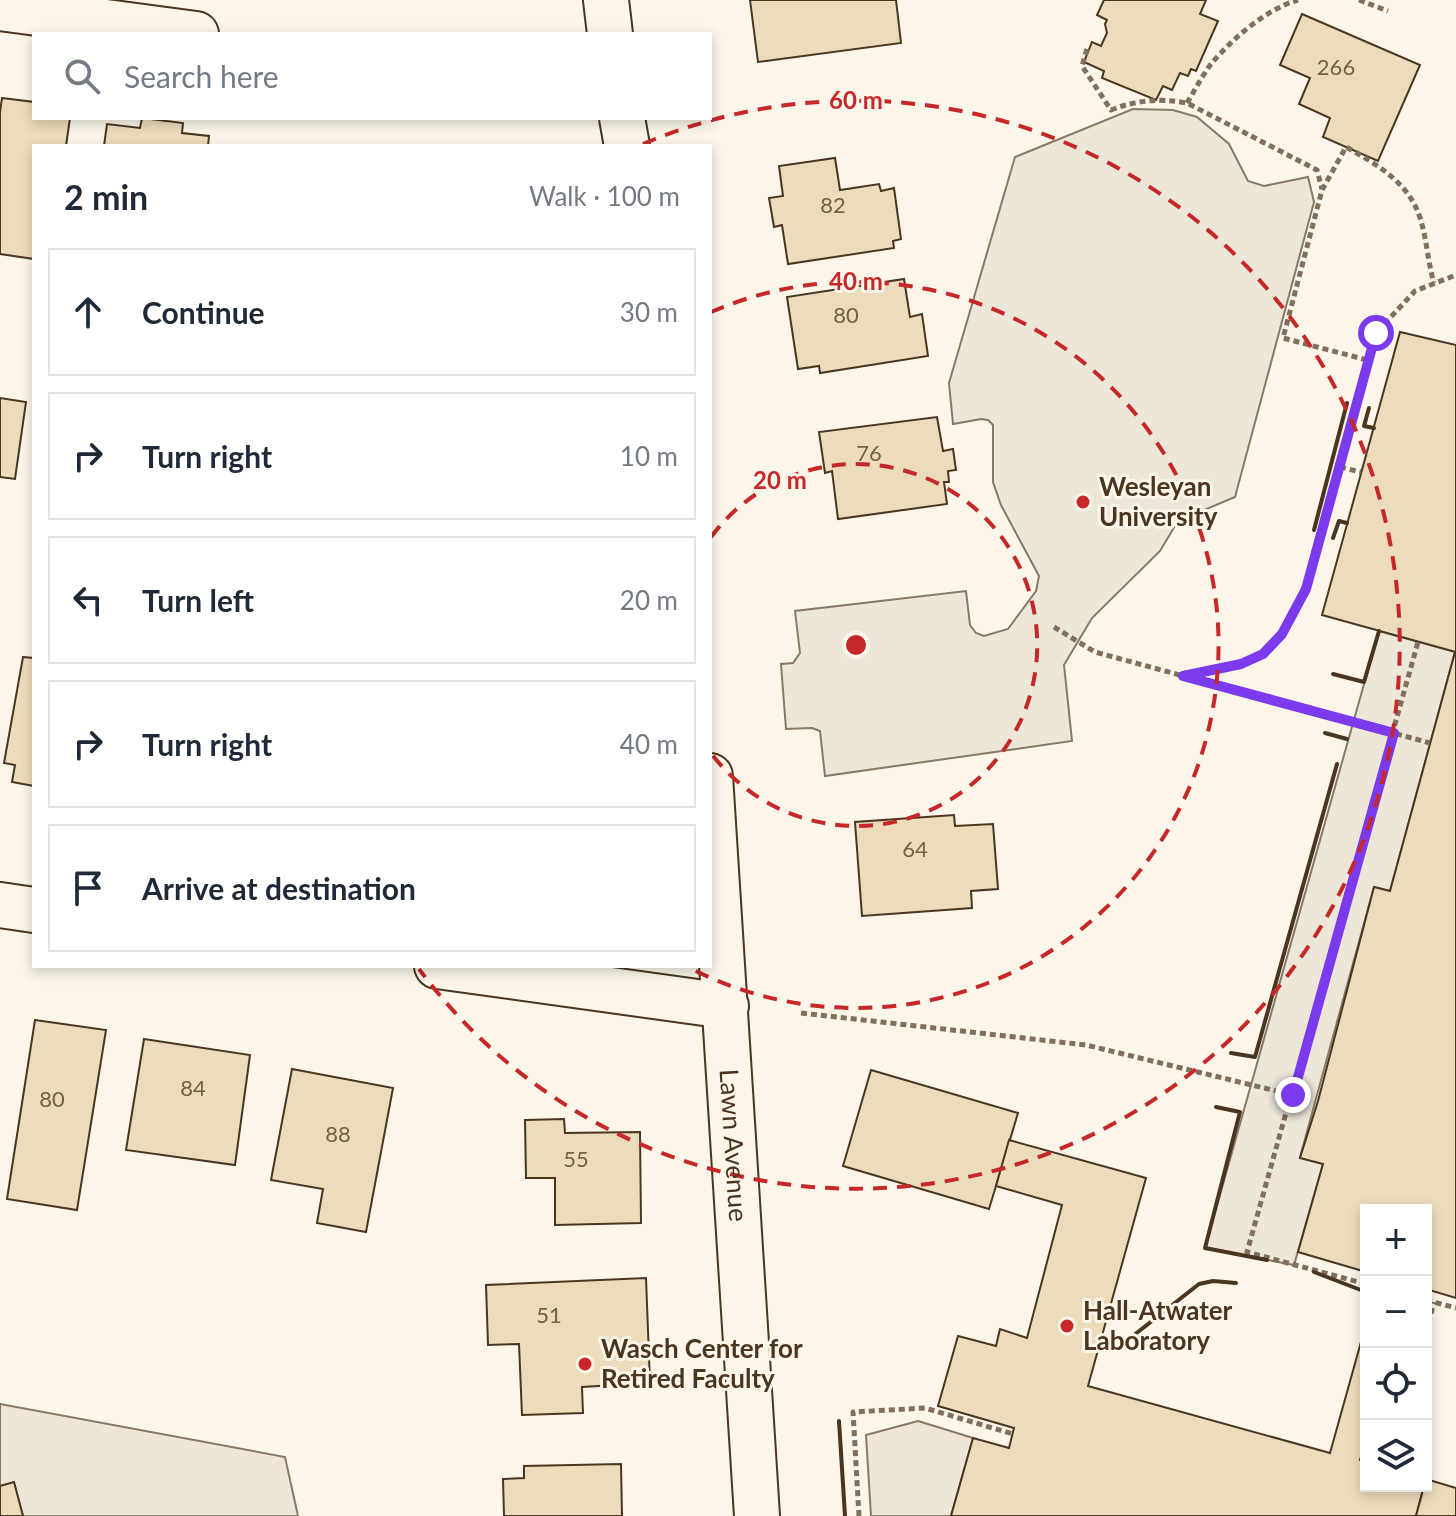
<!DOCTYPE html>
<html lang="en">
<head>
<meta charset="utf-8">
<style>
  body { margin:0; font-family:Lato,sans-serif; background:#f2f2f3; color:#1f2937 }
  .controls { position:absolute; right:24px; bottom:24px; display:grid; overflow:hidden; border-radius:0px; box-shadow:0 4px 12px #0003 }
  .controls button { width:72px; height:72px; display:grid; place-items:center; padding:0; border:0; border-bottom:2px solid #e0e1e3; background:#fff; color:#1f2937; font:40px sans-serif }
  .stop { position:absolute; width:24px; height:24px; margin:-18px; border:6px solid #7c3aed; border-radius:50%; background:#fff }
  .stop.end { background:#7c3aed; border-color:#fff; box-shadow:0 2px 8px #0008 }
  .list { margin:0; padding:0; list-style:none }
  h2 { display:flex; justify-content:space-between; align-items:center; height:104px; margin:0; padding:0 32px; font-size:34px }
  h2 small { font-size:26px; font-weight:400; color:#747a83 }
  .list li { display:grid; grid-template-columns:52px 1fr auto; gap:24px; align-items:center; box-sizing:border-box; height:128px; margin:0 16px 16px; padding:0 16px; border:2px solid #e0e1e3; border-radius:0px }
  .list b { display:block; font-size:30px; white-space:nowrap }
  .list em { font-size:26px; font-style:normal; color:#747a83 }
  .icon { flex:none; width:44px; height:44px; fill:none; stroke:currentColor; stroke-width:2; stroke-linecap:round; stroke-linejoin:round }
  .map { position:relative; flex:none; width:1456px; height:1516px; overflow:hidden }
  .search { position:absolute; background:#fff; box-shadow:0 4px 12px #0003; left:32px; top:32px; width:680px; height:88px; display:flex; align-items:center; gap:20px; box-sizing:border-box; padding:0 28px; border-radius:0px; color:#747a83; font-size:30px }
  .panel { position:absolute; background:#fff; box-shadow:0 4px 12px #0003; left:32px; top:144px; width:680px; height:824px; border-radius:0px }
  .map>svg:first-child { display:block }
  .green { fill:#ede6d9; stroke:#887966; stroke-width:2 }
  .parking { fill:#ede7d9; stroke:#887966; stroke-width:2 }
  .building { fill:#ecdcbc; stroke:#4a3520; stroke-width:2 }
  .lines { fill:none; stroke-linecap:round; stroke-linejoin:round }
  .street-casing { stroke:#4a3520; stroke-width:48 }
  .path { stroke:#7f6f5c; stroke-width:5; stroke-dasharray:6 4; stroke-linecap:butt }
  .street { stroke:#fbf6e9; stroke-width:44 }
  .wall { stroke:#4a3520; stroke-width:4 }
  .route { stroke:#7c3aed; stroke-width:10 }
  .ring { fill:none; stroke:#c62828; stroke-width:4; stroke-dasharray:14 10 }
  .poi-dot { fill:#c62828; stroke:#fbf6e9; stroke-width:3 }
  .labels { text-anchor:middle; stroke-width:6; stroke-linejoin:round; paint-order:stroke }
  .number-label { font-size:22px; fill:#725f47 }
  .poi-label { font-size:26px; font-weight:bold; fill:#4a3520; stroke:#fbf6e9; text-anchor:start }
  .street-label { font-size:26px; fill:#4a3520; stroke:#fbf6e9 }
  .centre { fill:#c62828; stroke:#fbf6e9; stroke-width:4 }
  .ring-label { font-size:24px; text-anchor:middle; font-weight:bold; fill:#c62828; stroke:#fbf6e9; stroke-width:6; stroke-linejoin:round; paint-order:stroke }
</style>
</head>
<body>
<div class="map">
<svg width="1456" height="1516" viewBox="0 0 1456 1516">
  <rect width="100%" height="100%" fill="#fbf6e9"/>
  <g class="green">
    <path d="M 0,1404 L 285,1457 L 298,1516 L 23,1516 L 14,1483 L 0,1486 Z"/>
    <path d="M 918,1421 L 973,1438 L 951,1516 L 871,1516 L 866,1435 Z"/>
  </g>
  <g class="parking">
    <path d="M 1133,109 L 1173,110 L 1197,117 L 1229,144 L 1248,181 L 1264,186 L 1308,177 L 1314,202 L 1235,497 L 1178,521 L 1160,551 L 1092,618 L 1064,665 L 1072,741 L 825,776 L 820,731 L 812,728 L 786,729 L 781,664 L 793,663 L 800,653 L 795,611 L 966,591 L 970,625 L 976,633 L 984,636 L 1008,629 L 1036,591 L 1039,576 L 1001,505 L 993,482 L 993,425 L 988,420 L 981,419 L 953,424 L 949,383 L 1015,157 Z"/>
    <path d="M 1379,631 L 1455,652 L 1390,891 L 1374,887 L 1300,1157 L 1323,1164 L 1294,1265 L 1205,1248 Z"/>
  </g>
  <g class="building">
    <path d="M 750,0 L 896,0 L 901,43 L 758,62 Z"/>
    <path d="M 1104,0 L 1206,0 L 1200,14 L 1218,21 L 1196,71 L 1191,69 L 1188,76 L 1180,73 L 1172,90 L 1163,86 L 1156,100 L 1102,78 L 1104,71 L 1084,62 L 1092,42 L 1101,46 L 1107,33 L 1105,24 L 1107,20 L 1097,15 Z"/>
    <path d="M 1302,14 L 1420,65 L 1378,161 L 1323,137 L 1330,118 L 1299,104 L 1310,78 L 1280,65 Z"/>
    <path d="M 2,98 L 34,102 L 34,118 L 70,118 L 66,146 L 34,146 L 34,259 L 0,254 L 0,112 Z"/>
    <path d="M 142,118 L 183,123 L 182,133 L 209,136 L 208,146 L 104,146 L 107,124 L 140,128 Z"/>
    <path d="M 835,158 L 840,190 L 879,184 L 881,191 L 894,188 L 901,239 L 893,241 L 894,248 L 788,264 L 782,225 L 774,227 L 769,198 L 783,196 L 779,166 Z"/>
    <path d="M 904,279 L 910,317 L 922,314 L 928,356 L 820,373 L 819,366 L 798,369 L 787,297 Z"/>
    <path d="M 1400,332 L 1456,345 L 1456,652 L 1322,615 Z"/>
    <path d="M 0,398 L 26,402 L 15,479 L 0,477 Z"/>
    <path d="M 937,417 L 943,451 L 953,449 L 956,470 L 948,471 L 949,482 L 944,482 L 947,504 L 838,519 L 832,471 L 825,473 L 819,432 Z"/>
    <path d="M 1455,652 L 1456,652 L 1456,1298 L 1426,1289 L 1426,1210 L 1366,1210 L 1366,1272 L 1298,1252 L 1323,1164 L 1300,1158 L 1318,1101 L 1374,887 L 1390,891 Z"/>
    <path d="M 23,657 L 34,658 L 34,786 L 12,782 L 15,765 L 4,763 Z"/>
    <path d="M 954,815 L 955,826 L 993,824 L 998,889 L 971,891 L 972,908 L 862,916 L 855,822 Z"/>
    <path d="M 35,1020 L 106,1030 L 77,1210 L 7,1199 Z"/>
    <path d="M 144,1039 L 250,1055 L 235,1165 L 126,1150 Z"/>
    <path d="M 292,1069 L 393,1088 L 366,1232 L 317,1223 L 323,1189 L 271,1180 Z"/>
    <path d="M 871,1070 L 1018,1113 L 989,1209 L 843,1166 Z"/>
    <path d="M 564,1119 L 565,1133 L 640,1132 L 641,1223 L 555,1225 L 555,1178 L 526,1178 L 525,1120 Z"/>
    <path d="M 1009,1140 L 1146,1178 L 1088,1386 L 1330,1453 L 1366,1324 L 1366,1439 L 1360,1460 L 1366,1462 L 1366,1486 L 1424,1486 L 1416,1516 L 951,1516 L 973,1438 L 1009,1448 L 1014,1428 L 938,1406 L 958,1336 L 996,1346 L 1000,1329 L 1027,1338 L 1062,1205 L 996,1186 Z"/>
    <path d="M 646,1278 L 650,1383 L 582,1387 L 583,1413 L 522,1415 L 519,1344 L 488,1345 L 486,1285 Z"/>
    <path d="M 621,1464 L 622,1516 L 504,1516 L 503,1479 L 524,1478 L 524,1466 Z"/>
    <path d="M 1426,1479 L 1456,1488 L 1456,1516 L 1416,1516 Z"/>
    <path d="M 14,1482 L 23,1516 L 0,1516 L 0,1486 Z"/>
  </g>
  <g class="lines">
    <g class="street-casing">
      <g id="street">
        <path d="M 606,0 L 610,34"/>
        <path d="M 0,8 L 196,34"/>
        <path d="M 622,118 L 627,146"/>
        <path id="s1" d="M 710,776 L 757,1516"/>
        <path d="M 0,905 L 34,910"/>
        <path d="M 437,966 L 726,1006"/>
      </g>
    </g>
    <g class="path">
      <path d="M 1359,0 L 1388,11"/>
      <path d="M 1087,49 L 1082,66 L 1111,110 C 1137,100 1159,98 1187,103 L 1317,170 L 1322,189"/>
      <path d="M 1187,103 C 1195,90 1202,76 1211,64 C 1232,39 1266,9 1298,0"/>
      <path d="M 1367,360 L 1283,338 L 1322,190 L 1346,147 C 1377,164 1411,184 1421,221 C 1427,241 1428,263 1434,283"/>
      <path d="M 1340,467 L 1361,472"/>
      <path d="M 1054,627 L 1095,652 L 1430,743"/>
      <path d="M 1183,676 L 1218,671 L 1241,664 L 1263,654 L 1282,634 L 1306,589 L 1376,333 L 1415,291 L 1456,275"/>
      <path d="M 801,1013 L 1086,1045 L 1293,1095"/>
      <path d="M 1366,1284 L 1247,1252 L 1418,642"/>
      <path d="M 1426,1300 L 1456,1308"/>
      <path d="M 1426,1333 L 1434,1302"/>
      <path d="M 859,1516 L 853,1412 L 925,1408 L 1013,1434"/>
    </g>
    <use href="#street" class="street"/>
    <g class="wall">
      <path d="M 1369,408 L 1364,426 L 1374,428"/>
      <path d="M 1314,530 L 1347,403"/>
      <path d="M 1333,538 L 1339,521 L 1347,523"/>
      <path d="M 1333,674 L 1364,682 L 1379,631"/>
      <path d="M 1325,733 L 1347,739"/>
      <path d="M 1231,1053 L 1255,1057 L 1337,764"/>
      <path d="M 1216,1107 L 1240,1112 L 1205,1248 L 1267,1260"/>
      <path d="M 1314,1272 L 1366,1292"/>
      <path d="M 1099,1346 L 1115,1350 L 1199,1284 L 1213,1281 L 1236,1283"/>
      <path d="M 839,1421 L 845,1516"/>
    </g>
  </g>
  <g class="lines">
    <path class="route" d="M 1293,1095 L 1394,733 L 1183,676 L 1241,664 L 1263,654 L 1282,634 L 1306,589 L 1376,333"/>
  </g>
  <g class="ring">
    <path d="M711 537A181 181 0 1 1 711 753"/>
    <path d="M711 312A363 363 0 1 1 688 967"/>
    <path d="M643 144A544 544 0 1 1 419 969"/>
  </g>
  <g class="poi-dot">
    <circle cx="1083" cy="502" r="8"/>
    <circle cx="1067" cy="1326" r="8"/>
    <circle cx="585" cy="1364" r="8"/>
  </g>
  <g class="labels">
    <g class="number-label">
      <text x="1336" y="75">266</text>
      <text x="833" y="213">82</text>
      <text x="846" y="323">80</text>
      <text x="869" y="461">76</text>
      <text x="915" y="857">64</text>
      <text x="193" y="1096">84</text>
      <text x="52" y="1107">80</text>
      <text x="338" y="1142">88</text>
      <text x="576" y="1167">55</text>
      <text x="549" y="1323">51</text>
    </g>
    <g class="poi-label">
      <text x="1099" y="496">Wesleyan<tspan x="1099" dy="30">University</tspan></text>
      <text x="1083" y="1320">Hall-Atwater<tspan x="1083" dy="30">Laboratory</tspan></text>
      <text x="601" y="1358">Wasch Center for<tspan x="601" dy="30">Retired Faculty</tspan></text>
    </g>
    <g class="street-label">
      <text dy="9" stroke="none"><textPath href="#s1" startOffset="370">Lawn Avenue</textPath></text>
    </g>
  </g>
  <circle cx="856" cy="645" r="12" class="centre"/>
  <g class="ring-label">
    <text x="856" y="109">60 m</text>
    <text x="856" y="290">40 m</text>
    <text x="780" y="489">20 m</text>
  </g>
</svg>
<div class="controls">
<button>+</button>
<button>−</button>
<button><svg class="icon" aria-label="locate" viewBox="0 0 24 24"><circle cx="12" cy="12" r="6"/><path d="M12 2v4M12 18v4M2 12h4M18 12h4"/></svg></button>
<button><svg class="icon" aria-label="layers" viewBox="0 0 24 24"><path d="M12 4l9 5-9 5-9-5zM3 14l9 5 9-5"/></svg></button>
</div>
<div class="stop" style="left:1376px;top:333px"></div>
<div class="stop end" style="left:1293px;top:1095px"></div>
<div class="search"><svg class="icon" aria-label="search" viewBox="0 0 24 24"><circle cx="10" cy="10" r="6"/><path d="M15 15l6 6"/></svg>Search here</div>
<section class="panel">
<h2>2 min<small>Walk · 100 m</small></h2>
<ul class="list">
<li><svg class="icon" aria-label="ahead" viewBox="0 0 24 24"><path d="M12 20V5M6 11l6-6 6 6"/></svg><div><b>Continue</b></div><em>30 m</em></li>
<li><svg class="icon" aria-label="right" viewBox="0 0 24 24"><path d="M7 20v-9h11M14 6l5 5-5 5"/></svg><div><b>Turn right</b></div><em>10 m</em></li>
<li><svg class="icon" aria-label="left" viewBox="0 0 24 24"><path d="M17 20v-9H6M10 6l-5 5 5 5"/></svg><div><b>Turn left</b></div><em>20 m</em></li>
<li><svg class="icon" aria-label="right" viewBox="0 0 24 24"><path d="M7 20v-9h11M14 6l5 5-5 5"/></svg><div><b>Turn right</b></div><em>40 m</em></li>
<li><svg class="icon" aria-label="arrive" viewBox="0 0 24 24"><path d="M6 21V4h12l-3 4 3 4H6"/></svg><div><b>Arrive at destination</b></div></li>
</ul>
</section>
</div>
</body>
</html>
